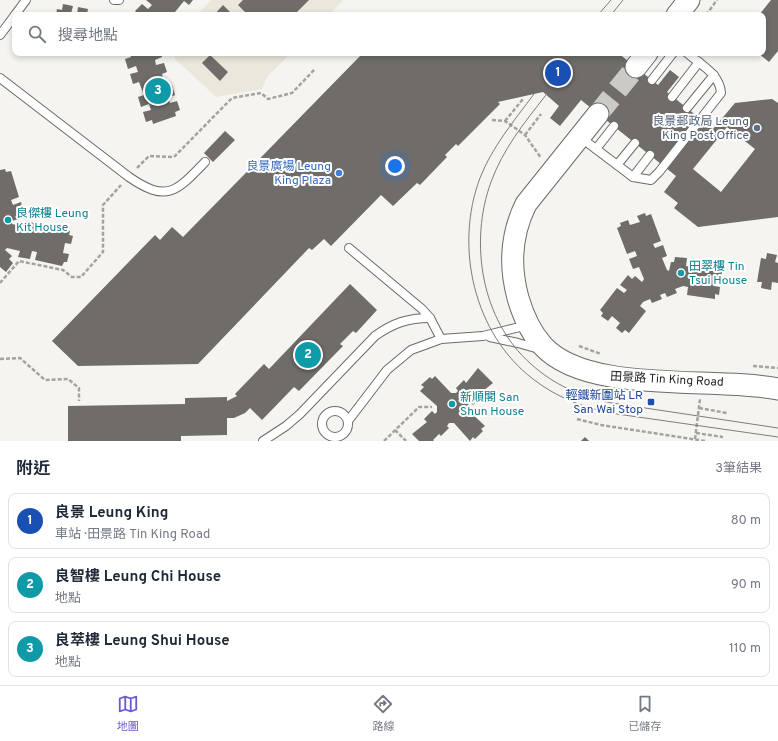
<!DOCTYPE html>
<html lang="zh-TW">
<head>
<meta charset="utf-8">
<style>
  body { margin:0; font-family:Overpass,"Noto Sans TC",sans-serif; background:#f2f2f3; color:#1f2937 }
  .you { position:absolute; left:395px; top:166px; width:14px; height:14px; margin:-10px; border:3px solid #fff; border-radius:50%; background:#1a73e8; box-shadow:0 0 0 6px #1a73e833 }
  .badge { display:grid; place-items:center; width:26px; height:26px; border-radius:50%; background:#7059d3; color:#fff; font-size:13px; font-weight:700 }
  .pin { position:absolute; translate:-50% -50%; border:2px solid #fff; box-shadow:0 1px 4px #0006 }
  .list { margin:0; padding:0; list-style:none }
  h2 { display:flex; justify-content:space-between; align-items:center; height:52px; margin:0; padding:0 16px; font-size:17px }
  h2 small { font-size:13px; font-weight:400; color:#747a83 }
  .list li { display:grid; grid-template-columns:26px 1fr auto; gap:12px; align-items:center; box-sizing:border-box; height:56px; margin:0 8px 8px; padding:0 8px; border:1px solid #e0e1e3; border-radius:8px }
  .list b { display:block; font-size:15px; white-space:nowrap }
  .list p { margin:0; font-size:13px; white-space:nowrap; color:#747a83 }
  .list em { font-size:13px; font-style:normal; color:#747a83 }
  .icon { flex:none; width:22px; height:22px; fill:none; stroke:currentColor; stroke-width:2; stroke-linecap:round; stroke-linejoin:round }
  .map { position:relative; flex:none; width:778px; height:441px; overflow:hidden }
  .search { position:absolute; background:#fff; box-shadow:0 2px 6px #0003; left:12px; right:12px; top:12px; height:44px; display:flex; align-items:center; gap:10px; box-sizing:border-box; padding:0 14px; border-radius:8px; color:#747a83; font-size:15px }
  .sheet { height:244px; background:#fff }
  nav { display:flex; justify-content:space-around; align-items:center; box-sizing:border-box; height:56px; border-top:1px solid #e0e1e3; background:#fff; font-size:11px; color:#747a83 }
  nav a { display:grid; justify-items:center; gap:2px }
  nav .on { color:#7059d3 }
  .map>svg:first-child { display:block }
  .built { fill:#ece7dc }
  .building { fill:#6f6c69; fill-rule:evenodd }
  .lines { fill:none; stroke-linecap:round; stroke-linejoin:round }
  .tertiary-tunnel { stroke:#cccac7; stroke-width:21; stroke-dasharray:21 10; stroke-linecap:butt }
  .service-casing { stroke:#6c6b67; stroke-width:10 }
  .tertiary-casing { stroke:#6c6b67; stroke-width:23 }
  .path { stroke:#a4a3a0; stroke-width:2.5; stroke-dasharray:4 2; stroke-linecap:butt }
  .service { stroke:#fff; stroke-width:8 }
  .tertiary { stroke:#fff; stroke-width:21 }
  .tram { stroke:#7e7d7b; stroke-width:1 }
  .service-dot { fill:#5c6f8a; stroke:#fff; stroke-width:1.5 }
  .shop-dot { fill:#3f7fe0; stroke:#fff; stroke-width:1.5 }
  .culture-dot { fill:#0f9aa8; stroke:#fff; stroke-width:1.5 }
  .transit-dot { fill:#1a4fb4; stroke:#fff; stroke-width:1.5 }
  .labels { text-anchor:middle; stroke-width:4; stroke-linejoin:round; paint-order:stroke }
  .service-label { font-size:12px; fill:#4e5e75; stroke:#fff; text-anchor:end }
  .shop-label { font-size:12px; fill:#366cbe; stroke:#fff; text-anchor:end }
  .culture-label { font-size:12px; fill:#0d838f; stroke:#fff; text-anchor:start }
  .street-label { font-size:12px; fill:#252423; stroke:#fff }
  .transit-label { font-size:12px; fill:#164399; stroke:#fff; text-anchor:end }
</style>
</head>
<body>
<div class="map">
<svg width="778" height="441" viewBox="0 0 778 441">
  <rect width="100%" height="100%" fill="#f6f4f0"/>
  <g class="built">
    <path d="M 211,0 L 343,0 L 329,15 L 197,15 Z"/>
    <path d="M 175,53 L 291,53 L 267,77 L 262,89 L 216,97 L 175,59 Z"/>
  </g>
  <g class="building">
    <path d="M 146,0 L 193,0 L 189,5 L 184,1 L 175,12 L 179,15 L 139,15 L 135,11 L 142,4 L 148,9 L 152,5 Z"/>
    <path d="M 243,0 L 309,0 L 294,15 L 248,15 L 238,5 Z"/>
    <path d="M 771,0 L 778,0 L 778,51 L 769,62 L 758,53 L 763,53 L 763,15 L 759,15 Z"/>
    <path d="M 63,4 L 73,6 L 71,14 L 75,15 L 56,15 L 57,9 L 62,10 Z"/>
    <path d="M 223,5 L 233,15 L 214,15 Z"/>
    <path d="M 78,7 L 88,9 L 87,15 L 77,15 Z"/>
    <path d="M 103,12 L 115,14 L 115,15 L 102,15 Z"/>
    <path d="M 130,53 L 161,53 L 162,57 L 155,60 L 156,65 L 164,63 L 167,72 L 162,74 L 166,87 L 172,85 L 175,95 L 168,98 L 170,103 L 177,101 L 180,110 L 175,112 L 176,116 L 153,124 L 152,120 L 146,122 L 143,112 L 151,110 L 149,104 L 141,107 L 138,97 L 144,95 L 139,82 L 133,84 L 130,74 L 138,72 L 136,66 L 128,69 L 125,59 L 131,57 Z"/>
    <path d="M 363,53 L 618,53 L 658,85 L 670,70 L 679,77 L 667,92 L 713,129 L 735,103 L 772,99 L 778,103 L 778,217 L 698,227 L 674,208 L 678,203 L 664,192 L 676,176 L 581,100 L 560,126 L 550,118 L 559,106 L 543,92 L 498,102 L 500,104 L 458,146 L 456,144 L 445,155 L 447,157 L 420,185 L 417,183 L 393,206 L 381,195 L 331,246 L 324,239 L 312,250 L 309,248 L 198,364 L 78,366 L 52,341 L 155,235 L 160,240 L 172,227 L 183,237 ZM 727,127 L 755,149 L 721,192 L 693,169 Z"/>
    <path d="M 210,55 L 228,72 L 220,81 L 202,63 Z"/>
    <path d="M 225,131 L 235,140 L 213,162 L 204,153 Z"/>
    <path d="M 5,169 L 6,172 L 11,171 L 19,197 L 11,200 L 13,205 L 21,202 L 24,213 L 19,215 L 20,219 L 11,221 L 12,224 L 25,227 L 26,221 L 38,224 L 36,232 L 41,233 L 43,225 L 70,231 L 69,235 L 73,236 L 71,244 L 65,243 L 63,253 L 69,254 L 67,262 L 64,262 L 62,266 L 35,260 L 37,252 L 32,251 L 30,259 L 18,257 L 20,251 L 7,248 L 5,250 L 12,256 L 9,259 L 13,263 L 6,272 L 0,267 L 0,170 Z"/>
    <path d="M 645,213 L 646,216 L 651,214 L 661,241 L 653,244 L 655,248 L 663,245 L 667,256 L 662,258 L 667,270 L 669,271 L 671,262 L 674,262 L 675,257 L 687,258 L 686,266 L 691,267 L 692,259 L 720,263 L 719,268 L 723,268 L 721,277 L 715,276 L 714,286 L 720,287 L 719,295 L 715,294 L 715,299 L 687,295 L 688,287 L 683,286 L 675,289 L 677,293 L 667,297 L 665,293 L 660,295 L 662,299 L 652,303 L 650,299 L 643,302 L 640,306 L 646,311 L 629,333 L 625,330 L 622,333 L 616,328 L 620,323 L 612,316 L 608,321 L 601,316 L 603,313 L 600,310 L 617,288 L 624,293 L 627,290 L 620,285 L 628,275 L 632,279 L 635,276 L 642,282 L 644,279 L 639,267 L 633,269 L 629,259 L 637,256 L 635,251 L 627,254 L 617,228 L 621,226 L 620,223 L 628,220 L 630,225 L 640,222 L 637,216 Z"/>
    <path d="M 767,253 L 777,255 L 775,262 L 778,263 L 778,283 L 772,282 L 771,290 L 761,288 L 762,282 L 757,282 L 761,258 L 766,259 Z"/>
    <path d="M 350,284 L 377,310 L 356,333 L 353,331 L 340,344 L 343,346 L 299,391 L 294,387 L 262,420 L 250,408 L 245,413 L 234,418 L 227,418 L 227,435 L 181,436 L 181,441 L 68,441 L 68,406 L 185,404 L 185,398 L 227,397 L 227,401 L 237,396 L 235,394 L 264,364 L 269,369 Z"/>
    <path d="M 478,368 L 493,383 L 478,395 L 481,397 L 473,405 L 470,402 L 468,405 L 468,410 L 485,426 L 481,429 L 483,431 L 475,439 L 473,437 L 470,441 L 454,423 L 449,423 L 447,426 L 449,428 L 441,436 L 439,434 L 433,440 L 434,441 L 419,441 L 412,434 L 427,422 L 424,419 L 432,411 L 435,414 L 437,412 L 437,406 L 420,391 L 424,387 L 421,385 L 430,377 L 432,379 L 435,376 L 451,393 L 456,393 L 458,391 L 456,388 L 464,380 L 466,383 Z"/>
    <path d="M 585,437 L 589,441 L 581,441 Z"/>
  </g>
  <g class="lines">
    <path class="tertiary-tunnel" d="M 598,114 L 636,67"/>
    <g class="service-casing">
      <g id="service">
        <path d="M 114,0 L 119,0"/>
        <path d="M 15,15 L 26,0"/>
        <path d="M 0,35 L 15,15"/>
        <path d="M 0,78 L 129,177 C 167,203 176,192 205,162"/>
        <path d="M 652,80 L 673,53"/>
        <path d="M 672,97 L 699,62"/>
        <path d="M 687,108 L 714,75"/>
        <path d="M 580,137 L 633,177 L 651,180 L 659,172 L 721,93 C 720,74 700,64 687,53"/>
        <path d="M 596,149 L 614,126"/>
        <path d="M 617,165 L 635,143"/>
        <path d="M 633,177 L 650,155"/>
        <path d="M 349,248 L 422,309 L 430,318 L 441,339"/>
        <path d="M 490,337 L 518,343 L 539,349"/>
        <circle cx="335" cy="424" r="13"/>
        <path d="M 348,421 L 387,370 L 411,350 L 441,339 L 483,336 L 528,325"/>
        <path d="M 263,441 L 286,426 L 300,414 L 375,336 C 393,323 408,318 430,318"/>
      </g>
    </g>
    <g class="tertiary-casing">
      <g id="tertiary">
        <path d="M 677,15 L 689,0"/>
        <path d="M 636,67 L 647,53"/>
        <path d="M 598,114 L 526,204 C 511,234 509,265 518,298 C 523,315 531,333 543,346 C 588,395 715,376 778,389"/>
      </g>
    </g>
    <g class="path">
      <path d="M 706,15 L 717,0"/>
      <path d="M 492,120 L 505,121 L 525,135 L 541,158"/>
      <path d="M 505,121 L 523,99"/>
      <path d="M 525,135 L 541,114"/>
      <path d="M 137,168 L 149,156 L 174,157 L 232,98 L 261,93 L 268,99 L 292,93 L 315,69"/>
      <path d="M 0,283 L 19,261 L 63,270 L 72,277 L 81,277 L 103,252 L 103,205 L 121,185"/>
      <path d="M 579,346 L 601,354"/>
      <path d="M 0,359 L 20,358 L 45,380 L 68,379 L 79,388 L 79,401"/>
      <path d="M 753,366 L 778,368"/>
      <path d="M 699,408 L 727,413"/>
      <path d="M 577,419 L 601,425 L 705,441"/>
      <path d="M 395,430 L 406,441"/>
      <path d="M 696,433 L 723,437"/>
      <path d="M 695,439 L 700,399"/>
      <path d="M 384,441 L 419,407 L 432,407"/>
    </g>
    <use href="#service" class="service"/>
    <use href="#tertiary" class="tertiary"/>
    <g class="tram">
      <path d="M 598,15 L 611,0"/>
      <path d="M 611,15 L 623,0"/>
      <path d="M 534,94 C 514,121 492,147 480,178 C 454,247 474,334 533,379 C 556,397 582,407 610,413 L 778,437"/>
      <path d="M 546,95 C 524,123 503,149 491,182 C 469,242 481,320 531,364 C 554,385 582,397 612,403 L 778,428"/>
    </g>
  </g>
  <circle class="service-dot" cx="757" cy="128" r="4"/>
  <circle class="shop-dot" cx="339" cy="173" r="4"/>
  <g class="culture-dot">
    <circle cx="8" cy="220" r="4"/>
    <circle cx="681" cy="273" r="4"/>
    <circle cx="452" cy="404" r="4"/>
  </g>
  <rect class="transit-dot" x="647" y="398" width="8" height="8" rx="2"/>
  <g class="labels">
    <g class="service-label">
      <text x="749" y="125">良景郵政局 Leung<tspan x="749" dy="14">King Post Office</tspan></text>
    </g>
    <g class="shop-label">
      <text x="331" y="170">良景廣場 Leung<tspan x="331" dy="14">King Plaza</tspan></text>
    </g>
    <g class="culture-label">
      <text x="16" y="217">良傑樓 Leung<tspan x="16" dy="14">Kit House</tspan></text>
      <text x="689" y="270">田翠樓 Tin<tspan x="689" dy="14">Tsui House</tspan></text>
      <text x="460" y="401">新順閣 San<tspan x="460" dy="14">Shun House</tspan></text>
    </g>
    <g class="street-label">
      <text transform="translate(667 379) rotate(3)" y="4">田景路 Tin King Road</text>
    </g>
    <g class="transit-label">
      <text x="643" y="399">輕鐵新圍站 LR<tspan x="643" dy="14">San Wai Stop</tspan></text>
    </g>
  </g>
</svg>
<div class="you"></div>
<div class="pin badge" style="left:558px;top:73px;background:#1a4fb4">1</div>
<div class="pin badge" style="left:308px;top:355px;background:#0f9aa8">2</div>
<div class="pin badge" style="left:158px;top:91px;background:#0f9aa8">3</div>
<div class="search"><svg class="icon" aria-label="search" viewBox="0 0 24 24"><circle cx="10" cy="10" r="6"/><path d="M15 15l6 6"/></svg>搜尋地點</div>
</div>
<section class="sheet">
<h2>附近<small>3筆結果</small></h2>
<ul class="list">
<li><span class="badge" style="background:#1a4fb4">1</span><div><b>良景 Leung King</b><p>車站 · 田景路 Tin King Road</p></div><em>80 m</em></li>
<li><span class="badge" style="background:#0f9aa8">2</span><div><b>良智樓 Leung Chi House</b><p>地點</p></div><em>90 m</em></li>
<li><span class="badge" style="background:#0f9aa8">3</span><div><b>良萃樓 Leung Shui House</b><p>地點</p></div><em>110 m</em></li>
</ul>
</section>
<nav>
<a class="on"><svg class="icon" aria-label="map" viewBox="0 0 24 24"><path d="M3 6l6-2 6 2 6-2v14l-6 2-6-2-6 2zM9 4v14M15 6v14"/></svg>地圖</a>
<a><svg class="icon" aria-label="directions" viewBox="0 0 24 24"><path d="M12 3l9 9-9 9-9-9zM9 14v-3h6M13 9l2 2-2 2"/></svg>路線</a>
<a><svg class="icon" aria-label="saved" viewBox="0 0 24 24"><path d="M7 4h10v16l-5-4-5 4z"/></svg>已儲存</a>
</nav>
</body>
</html>
